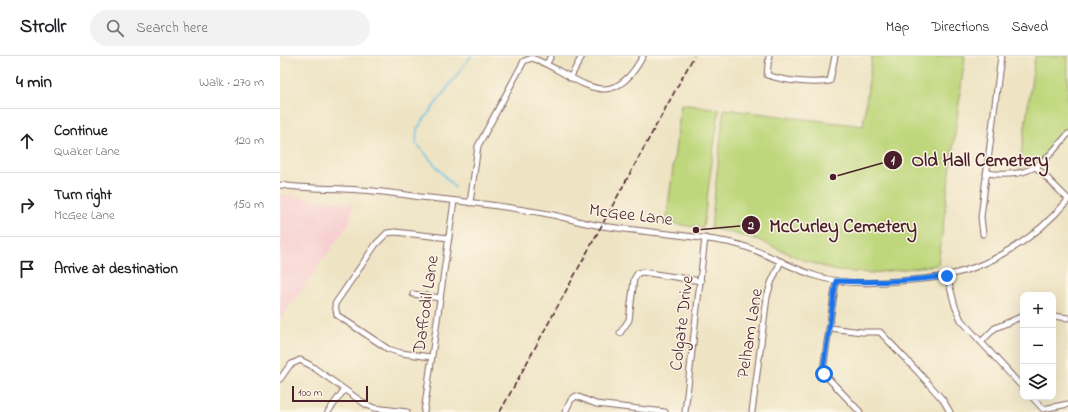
<!DOCTYPE html>
<html lang="en">
<head>
<meta charset="utf-8">
<style>
  body { margin:0; font-family:"Indie Flower",sans-serif; background:#f2f2f2; color:#202124 }
  .controls { position:absolute; right:12px; bottom:12px; display:grid; overflow:hidden; border-radius:8px; box-shadow:0 4px 16px #0002 }
  .controls button { width:36px; height:36px; display:grid; place-items:center; padding:0; border:0; border-bottom:1px solid #e0e0e0; background:#fff; color:#202124; font:20px sans-serif }
  .scale { position:absolute; left:12px; bottom:10px; width:76px; box-sizing:border-box; padding-left:4px; border:2px solid #4a1f2b; border-top:0; font-size:11px; line-height:14px; white-space:nowrap; color:#4a1f2b; -webkit-text-stroke:3px #fcf5e5; paint-order:stroke }
  .stop { position:absolute; width:12px; height:12px; margin:-9px; border:3px solid #1a73e8; border-radius:50%; background:#fff }
  .stop.end { background:#1a73e8; border-color:#fff; box-shadow:0 1px 4px #0008 }
  .list { margin:0; padding:0; list-style:none }
  h2 { display:flex; justify-content:space-between; align-items:center; height:52px; margin:0; padding:0 16px; font-size:17px }
  h2 small { font-size:13px; font-weight:400; color:#757577 }
  .list li { display:grid; grid-template-columns:26px 1fr auto; gap:12px; align-items:center; box-sizing:border-box; height:64px; padding:0 16px; border-top:1px solid #e0e0e0 }
  .list b { display:block; font-size:15px; white-space:nowrap }
  .list p { margin:0; font-size:13px; white-space:nowrap; color:#757577 }
  .list em { font-size:13px; font-style:normal; color:#757577 }
  .icon { flex:none; width:22px; height:22px; fill:none; stroke:currentColor; stroke-width:2; stroke-linecap:round; stroke-linejoin:round }
  .map { position:relative; flex:none; width:788px; height:356px; overflow:hidden }
  header { display:flex; align-items:center; gap:24px; box-sizing:border-box; height:56px; padding:0 20px; background:#fff; border-bottom:1px solid #e0e0e0 }
  header strong { font-size:19px }
  nav { display:flex; gap:22px; margin-inline-start:auto; font-size:14px }
  .search { width:280px; height:36px; background:#f2f2f2; display:flex; align-items:center; gap:10px; box-sizing:border-box; padding:0 14px; border-radius:22px; color:#757577; font-size:15px }
  main { display:flex }
  aside { flex:1; background:#fff }
  .map>svg:first-child { display:block }
  .built { fill:#f7cfd1 }
  .green { fill:#bed77b; stroke:#847b53 }
  .lines { fill:none; stroke-linecap:round; stroke-linejoin:round }
  .stream { stroke:#6cc1e9; stroke-width:1.5 }
  .minor-casing { stroke:#836461; stroke-width:7 }
  .minor { stroke:#fff; stroke-width:5 }
  .rail { stroke:#4a1f2b; stroke-width:1.5; stroke-dasharray:6 3; stroke-linecap:butt }
  .route { stroke:#1a73e8; stroke-width:5 }
  .labels { text-anchor:middle; stroke-width:3; stroke-linejoin:round; paint-order:stroke }
  .street-label { font-size:18px; fill:#4a1f2b; stroke:#fcf5e5 }
  .leader { fill:none; stroke:#4a1f2b; stroke-width:1.5 }
  .callout-dot { fill:#4a1f2b; stroke:#fcf5e5; stroke-width:1.5 }
  .mark-label { font-size:12px; text-anchor:middle; font-weight:bold; fill:#fff }
  .callout-label { font-size:19px; text-anchor:middle; font-weight:bold; fill:#4a1f2b; stroke:#fcf5e5; stroke-width:3; stroke-linejoin:round; paint-order:stroke }
</style>
</head>
<body>
<header>
<strong>Strollr</strong>
<div class="search"><svg class="icon" aria-label="search" viewBox="0 0 24 24"><circle cx="10" cy="10" r="6"/><path d="M15 15l6 6"/></svg>Search here</div>
<nav><a>Map</a><a>Directions</a><a>Saved</a></nav>
</header>
<main>
<aside>
<h2>4 min<small>Walk · 270 m</small></h2>
<ul class="list">
<li><svg class="icon" aria-label="ahead" viewBox="0 0 24 24"><path d="M12 20V5M6 11l6-6 6 6"/></svg><div><b>Continue</b><p>Quaker Lane</p></div><em>120 m</em></li>
<li><svg class="icon" aria-label="right" viewBox="0 0 24 24"><path d="M7 20v-9h11M14 6l5 5-5 5"/></svg><div><b>Turn right</b><p>McGee Lane</p></div><em>150 m</em></li>
<li><svg class="icon" aria-label="arrive" viewBox="0 0 24 24"><path d="M6 21V4h12l-3 4 3 4H6"/></svg><div><b>Arrive at destination</b></div></li>
</ul>
</aside>
<div class="map">
<svg width="788" height="356" viewBox="0 0 788 356">
  <rect width="100%" height="100%" fill="#fcf5e5"/>
  <filter id="ink" filterUnits="userSpaceOnUse"><feTurbulence type="fractalNoise" baseFrequency=".025" numOctaves="2"/><feDisplacementMap in="SourceGraphic" scale="8" xChannelSelector="R" yChannelSelector="G"/><feConvolveMatrix kernelMatrix="1 2 1 2 8 2 1 2 1" color-interpolation-filters="sRGB"/></filter>
  <filter id="wash" filterUnits="userSpaceOnUse"><feTurbulence type="fractalNoise" baseFrequency=".012" numOctaves="4" result="noise"/><feDisplacementMap in="SourceGraphic" scale="16" xChannelSelector="R" yChannelSelector="G"/><feGaussianBlur stdDeviation="0.9" result="paint"/><feColorMatrix in="noise" values="0 0 0 0 0 0 0 0 0 0 0 0 0 0 0 0 0 1.4 0 .05"/><feComposite in="paint" operator="in"/></filter>
  <g filter="url(#wash)">
    <rect width="100%" height="100%" fill="#eee4c4"/>
    <path class="built" d="M 0,138 L 73,148 L 70,166 L 0,264 Z"/>
    <g class="green">
      <path d="M 592,0 L 685,0 L 658,209 L 592,217 L 557,215 L 523,204 L 476,183 L 431,172 L 444,53 L 583,70 Z"/>
      <path d="M 755,0 L 788,0 L 788,72 L 763,102 L 739,114 Z"/>
      <path d="M 401,48 L 439,53 L 423,172 L 386,167 Z"/>
    </g>
    <g class="lines">
      <path class="stream" d="M 175,132 L 136,87 L 137,73 L 191,0"/>
    </g>
  </g>
  <g filter="url(#ink)">
    <g class="lines">
      <g class="minor-casing">
        <g id="minor">
          <path d="M 489,0 L 487,19 C 504,25 533,28 550,25 L 555,0"/>
          <path d="M 267,7 L 271,0"/>
          <path d="M 290,22 L 302,0"/>
          <path d="M 756,111 L 788,143"/>
          <path d="M 706,117 C 750,123 761,110 788,78"/>
          <path d="M 0,129 C 26,133 52,132 79,134 C 99,135 120,138 140,141 C 181,145 223,150 263,157 C 281,160 298,166 316,169 C 360,176 404,178 447,186 C 479,192 505,210 536,220 C 569,231 609,226 643,223 C 700,218 751,188 788,144"/>
          <path d="M 190,147 L 198,90 L 244,5 L 252,2 C 297,18 329,64 363,0"/>
          <path d="M 703,178 L 701,161 L 721,0"/>
          <path d="M 667,220 L 675,250 L 681,264 L 743,332"/>
          <path d="M 556,225 L 543,314 L 548,322 L 580,356"/>
          <path d="M 133,238 L 160,242"/>
          <path d="M 773,260 L 788,262"/>
          <path d="M 550,272 L 582,276 L 600,276 L 639,317 L 663,344 L 670,356"/>
          <path d="M 340,277 L 349,264 L 354,223 L 358,217 L 362,216 L 421,225"/>
          <path d="M 701,286 L 715,272 L 743,260"/>
          <path d="M 151,301 L 121,297 L 108,293 L 57,259 L 55,248 L 96,188 L 107,177 L 115,176 L 169,182"/>
          <path d="M 0,323 L 10,309 L 20,304 L 30,309 L 85,348 L 94,352 L 127,356"/>
          <path d="M 752,341 L 763,353 L 788,348"/>
          <path d="M 48,356 L 64,334"/>
          <path d="M 144,356 L 174,145"/>
          <path d="M 285,356 L 291,344 L 296,340 L 316,348 L 385,356"/>
          <path d="M 405,356 L 425,182"/>
          <path d="M 472,356 L 487,241 L 491,227 L 501,205"/>
        </g>
      </g>
      <use href="#minor" class="minor"/>
      <path class="rail" d="M 220,356 L 414,0"/>
    </g>
  </g>
  <g class="lines" filter="url(#ink)">
    <path class="route" d="M 544,318 L 543,314 L 556,225 C 593,227 630,225 667,220"/>
  </g>
  <g class="labels">
    <g class="street-label">
      <text transform="translate(351 158) rotate(7)" y="6">McGee Lane</text>
      <text transform="translate(145 248) rotate(-82)" y="6">Daffodil Lane</text>
      <text transform="translate(401 267) rotate(-83)" y="6">Colgate Drive</text>
      <text transform="translate(469 277) rotate(-81)" y="6">Pelham Lane</text>
    </g>
  </g>
  <path class="leader" d="M553 121L613 104M416 174L471 169"/>
  <g class="callout-dot">
    <circle cx="553" cy="121" r="4"/>
    <circle cx="416" cy="174" r="4"/>
    <circle cx="613" cy="104" r="10"/>
    <circle cx="471" cy="169" r="10"/>
  </g>
  <g class="mark-label">
    <text x="613" y="108">1</text>
    <text x="471" y="173">2</text>
  </g>
  <g class="callout-label">
    <text x="700" y="110">Old Hall Cemetery</text>
    <text x="563" y="176">McCurley Cemetery</text>
  </g>
</svg>
<div class="controls">
<button>+</button>
<button>−</button>
<button><svg class="icon" aria-label="layers" viewBox="0 0 24 24"><path d="M12 4l9 5-9 5-9-5zM3 14l9 5 9-5"/></svg></button>
</div>
<div class="scale">100 m</div>
<div class="stop" style="left:544px;top:318px"></div>
<div class="stop end" style="left:667px;top:220px"></div>
</div>
</main>
</body>
</html>
